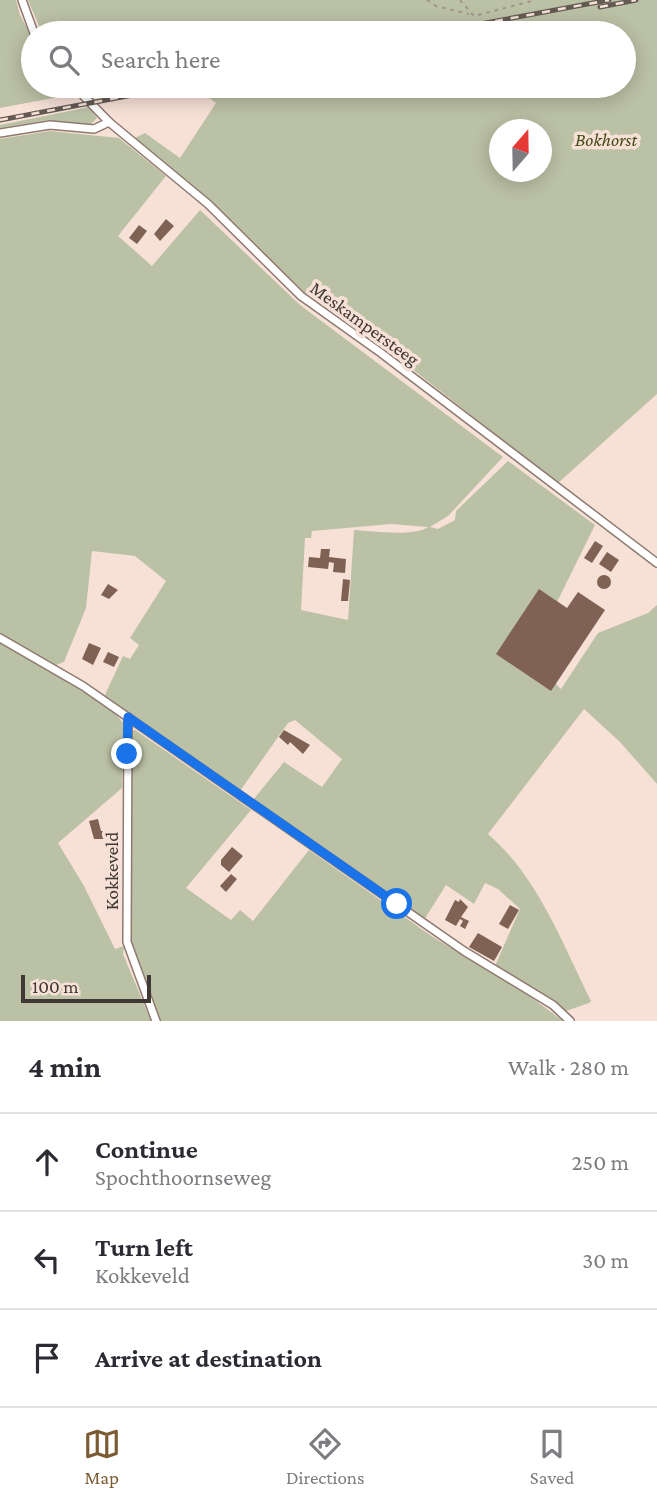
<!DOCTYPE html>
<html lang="en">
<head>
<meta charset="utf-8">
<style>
  body { margin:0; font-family:"Crimson Pro",serif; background:#f7f7f7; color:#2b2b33 }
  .compass { position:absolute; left:489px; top:119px; width:63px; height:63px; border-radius:50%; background:#fff; box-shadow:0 4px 18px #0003; rotate:20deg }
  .scale { position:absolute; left:21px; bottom:18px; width:130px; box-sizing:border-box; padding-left:7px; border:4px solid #403834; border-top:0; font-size:19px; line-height:24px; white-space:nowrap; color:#403834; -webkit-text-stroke:5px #f7e1d7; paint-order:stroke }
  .stop { position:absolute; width:21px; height:21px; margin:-16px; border:5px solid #1a73e8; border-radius:50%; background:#fff }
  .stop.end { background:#1a73e8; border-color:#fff; box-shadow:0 2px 7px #0008 }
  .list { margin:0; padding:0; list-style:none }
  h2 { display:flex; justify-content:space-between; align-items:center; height:91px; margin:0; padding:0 28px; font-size:30px }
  h2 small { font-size:23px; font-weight:400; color:#7c7c81 }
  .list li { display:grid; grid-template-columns:46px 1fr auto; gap:21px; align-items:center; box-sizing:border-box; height:98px; padding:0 28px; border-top:2px solid #e1e1e2 }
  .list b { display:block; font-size:26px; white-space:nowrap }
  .list p { margin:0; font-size:23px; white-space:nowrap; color:#7c7c81 }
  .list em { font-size:23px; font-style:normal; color:#7c7c81 }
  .icon { flex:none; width:38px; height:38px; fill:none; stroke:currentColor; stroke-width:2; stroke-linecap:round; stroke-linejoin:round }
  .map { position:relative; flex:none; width:657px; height:1021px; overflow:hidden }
  .search { position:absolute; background:#fff; box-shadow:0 4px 18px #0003; left:21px; right:21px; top:21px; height:77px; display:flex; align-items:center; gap:18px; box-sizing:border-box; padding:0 24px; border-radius:38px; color:#7c7c81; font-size:26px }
  .sheet { height:385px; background:#fff }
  nav { display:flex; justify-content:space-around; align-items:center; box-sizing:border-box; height:98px; border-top:2px solid #e1e1e2; background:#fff; font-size:19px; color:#7c7c81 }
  nav a { display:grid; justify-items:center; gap:4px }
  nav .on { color:#7b5b31 }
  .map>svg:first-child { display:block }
  .green { fill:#bbc1a5; fill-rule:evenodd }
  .building { fill:#7f6254 }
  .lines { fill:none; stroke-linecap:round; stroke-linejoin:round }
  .minor-casing { stroke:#8e7a71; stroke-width:10 }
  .path { stroke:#a3938c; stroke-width:2; stroke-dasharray:3.5 5; stroke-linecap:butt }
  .minor { stroke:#fff; stroke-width:7 }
  .rail-casing { stroke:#645a54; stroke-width:5 }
  .rail { stroke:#f7e1d7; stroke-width:2.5; stroke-dasharray:8; stroke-linecap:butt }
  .route { stroke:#1a73e8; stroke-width:9 }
  .labels { text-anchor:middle; stroke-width:7; stroke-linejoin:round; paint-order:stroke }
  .park-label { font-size:19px; font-style:italic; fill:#424a17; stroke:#f7e1d7 }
  .street-label { font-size:19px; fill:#403834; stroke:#f7e1d7 }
</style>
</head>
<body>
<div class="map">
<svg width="657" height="1021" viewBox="0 0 657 1021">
  <rect width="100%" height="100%" fill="#f7e1d7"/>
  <g class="green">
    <path d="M 0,0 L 16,0 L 20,15 L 33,39 L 33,86 L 68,86 L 74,94 L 0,108 Z"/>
    <path d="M 28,0 L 657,0 L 657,394 L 558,483 L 329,304 C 285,290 249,242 217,211 C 190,185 163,162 135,138 L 145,133 L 180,158 L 216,103 L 193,86 L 624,86 L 624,33 L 473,33 L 465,23 L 409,33 L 42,33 ZM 500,130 L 542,130 L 542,172 L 500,172 Z"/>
    <path d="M 89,107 L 97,118 L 89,126 L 48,120 L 0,128 L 0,125 Z"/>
    <path d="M 50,131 L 119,138 L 166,176 L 118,236 L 152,266 L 200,210 L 300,305 L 503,457 L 448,516 L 430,527 L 438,529 L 455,520 L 456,511 L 508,461 L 595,525 L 556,604 L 534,661 L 561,689 L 598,633 L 648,613 L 657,605 L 657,784 L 620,742 L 584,709 L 488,834 C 538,877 562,943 591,1001 L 589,1003 L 566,1011 L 495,966 L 520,909 L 498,889 L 485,883 L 474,904 L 446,885 L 424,920 L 253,800 L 284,762 L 322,787 L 342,759 L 295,720 L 288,723 L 240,791 L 104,697 L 123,656 L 130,659 L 139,645 L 130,638 L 166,581 L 135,556 L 92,551 L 86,608 L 64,662 L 56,665 L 0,635 L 0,139 ZM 391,524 L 428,527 C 414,537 371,531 354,530 L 348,620 L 301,610 L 305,538 L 311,538 L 312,531 Z"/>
    <path d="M 0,643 C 30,659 106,696 123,723 L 122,788 L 58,843 L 84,886 L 115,949 L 124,946 L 123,954 L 151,1021 L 0,1021 Z"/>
    <path d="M 135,730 L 251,810 L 186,888 L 231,920 L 240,910 L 253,921 L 309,850 L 433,937 L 528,995 L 563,1021 L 159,1021 L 131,948 L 131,732 Z"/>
  </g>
  <g class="building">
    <path d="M 166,219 L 174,226 L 160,241 L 154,234 Z"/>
    <path d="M 139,225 L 147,231 L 137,244 L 129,238 Z"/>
    <path d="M 595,541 L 603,546 L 592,563 L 584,558 Z"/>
    <path d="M 321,549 L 330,549 L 329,557 L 346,559 L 345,573 L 333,572 L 334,563 L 329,562 L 328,569 L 308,567 L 309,557 L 320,558 Z"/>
    <path d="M 607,552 L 619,560 L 611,572 L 599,564 Z"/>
    <circle cx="604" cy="582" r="7"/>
    <path d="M 343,579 L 350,580 L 348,601 L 341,601 Z"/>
    <path d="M 108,584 L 118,590 L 109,599 L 101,595 Z"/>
    <path d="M 539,589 L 567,608 L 578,592 L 605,610 L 551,691 L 496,654 Z"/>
    <path d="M 89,643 L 101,648 L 93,665 L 82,659 Z"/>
    <path d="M 108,652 L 119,657 L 114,667 L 103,662 Z"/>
    <path d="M 284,730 L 310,745 L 303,754 L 290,742 L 288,745 L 279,737 Z"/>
    <path d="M 98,819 L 101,831 L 113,831 L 113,839 L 94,839 L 89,821 Z"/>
    <path d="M 232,847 L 243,856 L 229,872 L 221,865 L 221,860 Z"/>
    <path d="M 231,874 L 237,879 L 226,892 L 220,886 Z"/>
    <path d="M 460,899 L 468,907 L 461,917 L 469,921 L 465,929 L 460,926 L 463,921 L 460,919 L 456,926 L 445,920 L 455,900 L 459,902 Z"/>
    <path d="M 510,905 L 519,910 L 508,929 L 499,924 Z"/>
    <path d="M 478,933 L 502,947 L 494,961 L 469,947 Z"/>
  </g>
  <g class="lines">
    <g class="minor-casing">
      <g id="minor">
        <path d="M 22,0 L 34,33"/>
        <path d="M 74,86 L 109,122 L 208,204 L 301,296 L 381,353 L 657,563"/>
        <path d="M 0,133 L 50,125 L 94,129 L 109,122"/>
        <path d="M 0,638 L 83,686 L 464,951 L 553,1005 L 570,1021"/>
        <path d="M 128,717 L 127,942 L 156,1021"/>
      </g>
    </g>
    <g class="path">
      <path d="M 427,0 L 436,6 L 469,14"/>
      <path d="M 460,0 L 474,16 L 536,0"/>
    </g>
    <use href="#minor" class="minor"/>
    <g class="rail-casing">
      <g id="rail">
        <path d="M 600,7 L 636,0"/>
        <path d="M 432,33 L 609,0"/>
        <path d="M 0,120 L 180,86"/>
      </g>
    </g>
    <use href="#rail" class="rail"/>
  </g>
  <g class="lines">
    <path class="route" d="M 127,754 L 128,717 L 397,904"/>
  </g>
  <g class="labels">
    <g class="park-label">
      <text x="606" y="146">Bokhorst</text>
    </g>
    <g class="street-label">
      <text transform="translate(365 323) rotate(36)" y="7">Meskampersteeg</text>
      <text transform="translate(111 871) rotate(-90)" y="7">Kokkeveld</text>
    </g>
  </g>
</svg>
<svg class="compass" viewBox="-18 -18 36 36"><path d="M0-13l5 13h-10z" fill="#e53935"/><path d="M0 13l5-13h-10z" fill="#7c7c81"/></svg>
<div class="scale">100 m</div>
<div class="stop" style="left:397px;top:904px"></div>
<div class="stop end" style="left:127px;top:754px"></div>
<div class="search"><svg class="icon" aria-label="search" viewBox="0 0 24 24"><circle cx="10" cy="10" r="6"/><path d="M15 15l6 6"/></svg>Search here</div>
</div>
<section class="sheet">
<h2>4 min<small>Walk · 280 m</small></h2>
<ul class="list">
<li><svg class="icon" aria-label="ahead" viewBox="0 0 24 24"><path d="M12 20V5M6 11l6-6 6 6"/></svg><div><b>Continue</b><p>Spochthoornseweg</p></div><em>250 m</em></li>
<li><svg class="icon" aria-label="left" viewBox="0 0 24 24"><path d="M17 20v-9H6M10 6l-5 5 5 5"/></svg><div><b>Turn left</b><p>Kokkeveld</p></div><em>30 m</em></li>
<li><svg class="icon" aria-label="arrive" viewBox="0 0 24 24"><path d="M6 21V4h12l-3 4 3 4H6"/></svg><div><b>Arrive at destination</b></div></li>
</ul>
</section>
<nav>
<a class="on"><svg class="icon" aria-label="map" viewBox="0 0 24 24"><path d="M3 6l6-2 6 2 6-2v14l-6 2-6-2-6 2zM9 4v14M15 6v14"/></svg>Map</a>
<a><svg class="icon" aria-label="directions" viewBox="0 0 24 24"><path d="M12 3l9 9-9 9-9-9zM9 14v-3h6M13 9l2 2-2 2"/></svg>Directions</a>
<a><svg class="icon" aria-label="saved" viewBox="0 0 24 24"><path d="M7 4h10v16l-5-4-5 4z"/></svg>Saved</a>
</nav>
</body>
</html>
